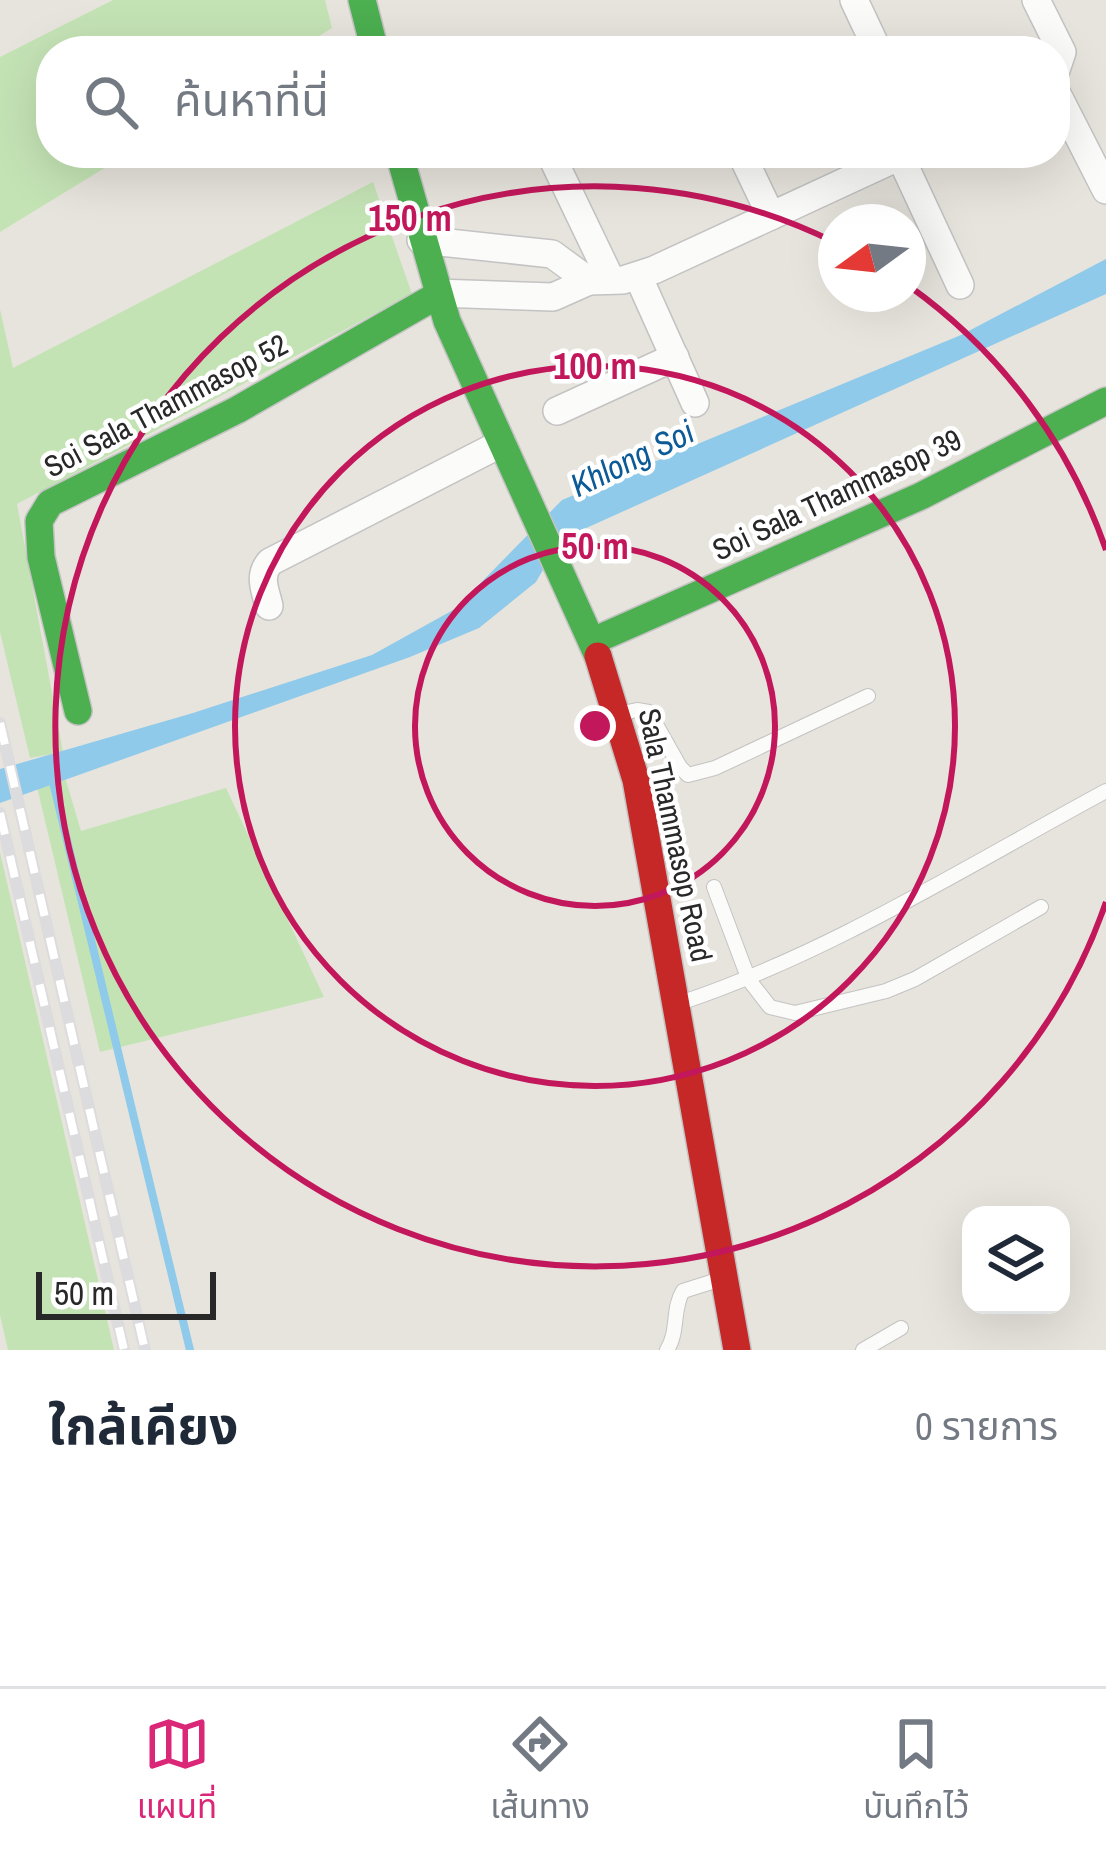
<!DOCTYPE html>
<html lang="th">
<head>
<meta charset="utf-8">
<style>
  body { margin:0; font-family:"Archivo Narrow","Noto Sans Thai",sans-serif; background:#f6f6f7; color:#1f2937 }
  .controls { position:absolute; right:36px; bottom:36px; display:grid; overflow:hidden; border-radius:24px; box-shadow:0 12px 48px #0002 }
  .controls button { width:108px; height:108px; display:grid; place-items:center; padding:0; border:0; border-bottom:3px solid #e0e1e3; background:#fff; color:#1f2937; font:60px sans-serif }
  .compass { position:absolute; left:818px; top:204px; width:108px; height:108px; border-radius:50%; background:#fff; box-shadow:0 12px 48px #0002; rotate:255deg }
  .scale { position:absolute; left:36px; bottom:30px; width:180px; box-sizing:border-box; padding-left:12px; border:6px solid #282828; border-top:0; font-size:33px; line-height:42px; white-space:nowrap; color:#282828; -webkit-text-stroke:9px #fff; paint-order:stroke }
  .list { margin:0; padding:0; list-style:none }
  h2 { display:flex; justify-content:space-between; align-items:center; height:156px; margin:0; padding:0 48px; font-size:51px }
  h2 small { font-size:39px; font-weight:400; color:#747a83 }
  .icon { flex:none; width:66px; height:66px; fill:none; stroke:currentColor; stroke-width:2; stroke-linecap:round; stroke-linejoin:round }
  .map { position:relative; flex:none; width:1106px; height:1350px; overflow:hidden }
  .search { position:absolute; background:#fff; box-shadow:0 12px 48px #0002; left:36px; right:36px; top:36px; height:132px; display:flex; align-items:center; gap:30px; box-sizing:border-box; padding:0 42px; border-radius:48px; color:#747a83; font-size:45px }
  .sheet { height:336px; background:#fff }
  nav { display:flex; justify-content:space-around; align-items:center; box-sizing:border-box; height:168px; border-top:3px solid #e0e1e3; background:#fff; font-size:33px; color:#747a83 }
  nav a { display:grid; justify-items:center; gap:6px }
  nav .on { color:#db2777 }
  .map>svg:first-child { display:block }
  .green { fill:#c4e3b5 }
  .water { fill:#8fcaea }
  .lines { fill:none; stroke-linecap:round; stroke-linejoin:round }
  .stream { stroke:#8fcaea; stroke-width:8 }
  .lane-casing { stroke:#c4c3c3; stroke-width:16 }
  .street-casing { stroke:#c4c3c3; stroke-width:30 }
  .fast-casing { stroke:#c4c3c3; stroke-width:30 }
  .jam-casing { stroke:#c4c3c3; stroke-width:30 }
  .lane { stroke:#fbfbfa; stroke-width:14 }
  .street { stroke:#fbfbfa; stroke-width:27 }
  .fast { stroke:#4caf50; stroke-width:27 }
  .jam { stroke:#c62828; stroke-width:27 }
  .rail-casing { stroke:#dcdcde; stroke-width:12 }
  .rail { stroke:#fff; stroke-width:8; stroke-dasharray:22; stroke-linecap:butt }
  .ring { fill:none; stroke:#c2185b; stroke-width:6 }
  .labels { text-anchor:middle; stroke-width:9; stroke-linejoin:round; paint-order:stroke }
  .street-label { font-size:30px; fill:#282828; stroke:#fff }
  .water-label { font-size:33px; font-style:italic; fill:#0c5b97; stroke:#fff }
  .centre { fill:#c2185b; stroke:#fff; stroke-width:6 }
  .ring-label { font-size:36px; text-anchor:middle; font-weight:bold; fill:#c2185b; stroke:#fff; stroke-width:9; stroke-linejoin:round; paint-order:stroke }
</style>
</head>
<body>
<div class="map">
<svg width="1106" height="1350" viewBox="0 0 1106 1350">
  <rect width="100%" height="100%" fill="#e7e4dd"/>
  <g class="green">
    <path d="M 113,0 L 325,0 L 332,28 L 295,51 L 51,51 L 51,153 L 129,153 L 0,232 L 0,57 Z"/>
    <path d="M 373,182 L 412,294 L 17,504 L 63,752 L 30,758 L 0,632 L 0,309 L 13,368 Z"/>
    <path d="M 65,777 L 81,831 L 226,788 L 324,997 L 100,1052 L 37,787 Z"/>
    <path d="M 0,852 L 114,1350 L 8,1350 L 0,1315 Z"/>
  </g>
  <path class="water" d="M 1106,259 L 1106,294 L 584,529 L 551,556 L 536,582 L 479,628 L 410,657 L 0,803 L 0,769 L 193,713 L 372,655 L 455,609 L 562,500 L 961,335 Z"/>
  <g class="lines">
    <path class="stream" d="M 51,774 L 190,1350"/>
    <g class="lane-casing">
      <g id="lane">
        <path d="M 618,714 L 637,710 L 649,712 L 680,767 L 688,775 L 715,768 L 868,696"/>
        <path d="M 714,887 L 749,980 L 770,1007 L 795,1013 L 886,991 L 915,979 L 1041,907"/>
        <path d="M 680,1003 C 830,953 967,866 1106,791"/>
        <path d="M 667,1350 C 679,1331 672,1308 683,1291 L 721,1279"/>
        <path d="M 863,1350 L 901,1328"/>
      </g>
    </g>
    <g class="street-casing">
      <g id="street">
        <path d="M 854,0 L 878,51"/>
        <path d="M 1036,0 L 1062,52 L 1055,73"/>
        <path d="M 1055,90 L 1106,190"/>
        <path d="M 550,153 L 611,280"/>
        <path d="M 741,153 L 771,216"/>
        <path d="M 900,156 L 960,285"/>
        <path d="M 421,240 L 552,254 L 589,281 L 553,297 L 437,293"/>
        <path d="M 638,276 L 695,403"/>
        <path d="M 589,281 L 623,280 L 654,270 L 907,153"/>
        <path d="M 557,411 L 675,357"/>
        <path d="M 269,606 C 265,589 258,576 270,562 L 502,443"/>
      </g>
    </g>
    <g class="fast-casing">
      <g id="fast">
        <path d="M 362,0 L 375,51"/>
        <path d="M 399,153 L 447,321 L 598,656"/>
        <path d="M 593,641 L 921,496 L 1106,401"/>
        <path d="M 78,711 L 41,557 L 39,521 L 50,503 L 237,410 L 438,295"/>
      </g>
    </g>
    <g class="jam-casing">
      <path id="jam" d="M 598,656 L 636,780 L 737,1350"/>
    </g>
    <use href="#lane" class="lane"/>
    <use href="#street" class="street"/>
    <use href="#fast" class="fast"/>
    <use href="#jam" class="jam"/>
    <g class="rail-casing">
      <g id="rail">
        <path d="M 0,723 L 145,1350"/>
        <path d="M 0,813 L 124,1350"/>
      </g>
    </g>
    <use href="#rail" class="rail"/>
  </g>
  <g class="ring">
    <circle cx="595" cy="726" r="180"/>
    <circle cx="595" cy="726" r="360"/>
    <path d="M1106 902A540 540 0 1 1 836 243M909 286A540 540 0 0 1 1106 550"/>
  </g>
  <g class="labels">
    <g class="street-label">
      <text transform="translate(166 406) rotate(-28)" y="10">Soi Sala Thammasop 52</text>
      <text transform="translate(837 495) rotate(-25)" y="10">Soi Sala Thammasop 39</text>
      <text transform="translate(675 835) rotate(78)" y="10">Sala Thammasop Road</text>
    </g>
    <g class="water-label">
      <text transform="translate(632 458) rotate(-26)" y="12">Khlong Soi</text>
    </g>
  </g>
  <circle cx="595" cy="726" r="18" class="centre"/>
  <g class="ring-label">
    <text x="410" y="231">150 m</text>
    <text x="595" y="379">100 m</text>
    <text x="595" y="559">50 m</text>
  </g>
</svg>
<div class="controls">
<button><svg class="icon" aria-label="layers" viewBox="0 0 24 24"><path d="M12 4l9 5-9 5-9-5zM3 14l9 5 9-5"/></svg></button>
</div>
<svg class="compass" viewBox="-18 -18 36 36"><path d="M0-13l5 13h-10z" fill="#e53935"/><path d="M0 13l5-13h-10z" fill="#747a83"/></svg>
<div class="scale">50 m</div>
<div class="search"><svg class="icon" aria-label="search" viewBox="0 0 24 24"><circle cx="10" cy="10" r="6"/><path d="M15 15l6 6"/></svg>ค้นหาที่นี่</div>
</div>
<section class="sheet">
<h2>ใกล้เคียง<small>0 รายการ</small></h2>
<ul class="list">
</ul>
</section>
<nav>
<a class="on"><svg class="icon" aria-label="map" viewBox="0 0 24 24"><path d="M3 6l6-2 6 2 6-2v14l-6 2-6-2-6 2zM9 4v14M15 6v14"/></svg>แผนที่</a>
<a><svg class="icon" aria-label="directions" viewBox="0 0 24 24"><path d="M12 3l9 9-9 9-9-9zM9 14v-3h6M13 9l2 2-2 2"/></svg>เส้นทาง</a>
<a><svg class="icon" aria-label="saved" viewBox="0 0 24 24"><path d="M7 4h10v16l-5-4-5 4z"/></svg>บันทึกไว้</a>
</nav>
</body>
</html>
